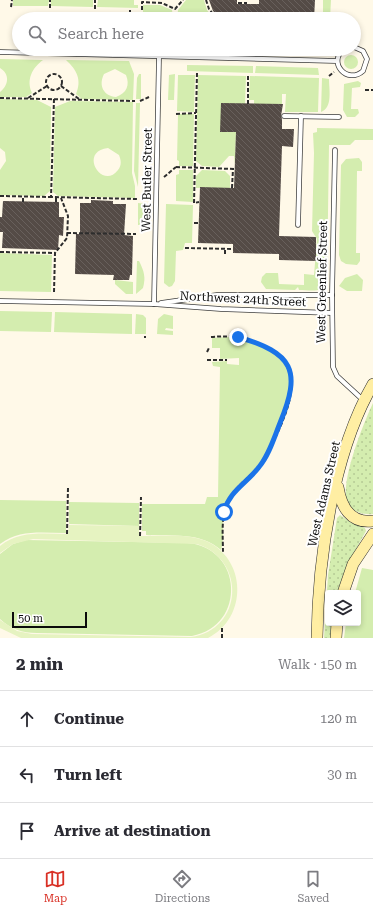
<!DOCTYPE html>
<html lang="en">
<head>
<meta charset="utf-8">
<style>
  body { margin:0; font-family:"Roboto Serif",serif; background:#f2f2f3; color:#2b2b33 }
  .controls { position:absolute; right:12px; bottom:12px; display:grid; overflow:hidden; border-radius:4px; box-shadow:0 2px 6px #0003 }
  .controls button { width:36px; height:36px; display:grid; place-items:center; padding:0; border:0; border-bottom:1px solid #e1e1e2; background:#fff; color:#2b2b33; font:20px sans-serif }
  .scale { position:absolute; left:12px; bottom:10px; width:75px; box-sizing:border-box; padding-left:4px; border:2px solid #0b0b0b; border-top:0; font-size:11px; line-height:14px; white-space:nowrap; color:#0b0b0b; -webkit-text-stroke:3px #fff; paint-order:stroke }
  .stop { position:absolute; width:12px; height:12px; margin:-9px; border:3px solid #1a73e8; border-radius:50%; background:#fff }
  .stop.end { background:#1a73e8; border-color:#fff; box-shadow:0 1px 4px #0008 }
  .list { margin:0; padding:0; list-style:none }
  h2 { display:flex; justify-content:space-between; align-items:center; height:52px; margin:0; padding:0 16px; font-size:17px }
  h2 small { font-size:13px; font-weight:400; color:#7c7c81 }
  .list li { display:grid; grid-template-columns:26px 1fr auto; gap:12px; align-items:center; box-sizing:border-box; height:56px; padding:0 16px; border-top:1px solid #e1e1e2 }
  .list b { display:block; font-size:15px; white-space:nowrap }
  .list em { font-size:13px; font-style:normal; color:#7c7c81 }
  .icon { flex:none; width:22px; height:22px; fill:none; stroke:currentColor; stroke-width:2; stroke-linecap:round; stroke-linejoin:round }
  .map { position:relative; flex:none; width:373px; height:638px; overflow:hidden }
  .search { position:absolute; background:#fff; box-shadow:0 2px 6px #0003; left:12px; right:12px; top:12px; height:44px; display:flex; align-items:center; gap:10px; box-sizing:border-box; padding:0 14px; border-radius:22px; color:#7c7c81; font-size:15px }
  .sheet { height:220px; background:#fff }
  nav { display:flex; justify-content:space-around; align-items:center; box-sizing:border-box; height:56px; border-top:1px solid #e1e1e2; background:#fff; font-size:11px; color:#7c7c81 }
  nav a { display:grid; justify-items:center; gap:2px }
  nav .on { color:#d93025 }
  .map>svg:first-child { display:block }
  .grass { fill:#d4edaf; fill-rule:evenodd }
  .garden { fill:url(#garden-dots) }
  .pitch { fill:#e6f3c1 }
  .building { fill:url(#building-back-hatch) }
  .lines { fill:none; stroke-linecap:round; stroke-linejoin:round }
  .lane-casing { stroke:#3e3e3e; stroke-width:5.5 }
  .secondary-casing { stroke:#2d2d2d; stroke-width:12 }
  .path { stroke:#2d2d2d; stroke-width:2; stroke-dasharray:4 2; stroke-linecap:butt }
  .lane { stroke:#fff; stroke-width:4 }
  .secondary { stroke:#ffeea3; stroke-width:11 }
  .route { stroke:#1a73e8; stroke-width:5 }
  .labels { text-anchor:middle; stroke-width:4; stroke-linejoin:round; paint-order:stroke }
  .street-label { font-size:12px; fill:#0b0b0b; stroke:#fff }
</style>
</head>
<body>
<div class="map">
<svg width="373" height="638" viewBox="0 0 373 638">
  <defs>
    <pattern id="garden-dots" width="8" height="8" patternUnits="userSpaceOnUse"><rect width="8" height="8" fill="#d4edaf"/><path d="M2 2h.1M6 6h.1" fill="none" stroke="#b5ca95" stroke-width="1.8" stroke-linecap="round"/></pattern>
    <pattern id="building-back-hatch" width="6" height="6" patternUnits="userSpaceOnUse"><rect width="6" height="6" fill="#544b46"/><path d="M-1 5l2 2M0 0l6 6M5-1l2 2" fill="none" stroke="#68605c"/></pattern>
  </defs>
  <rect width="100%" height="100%" fill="#fff9e8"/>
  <g class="grass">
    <path d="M 13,0 L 49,0 L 48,6 L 13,6 Z"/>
    <path d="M 51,0 L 93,0 L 93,7 L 51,6 Z"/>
    <path d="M 98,0 L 134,0 L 134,5 L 138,5 L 138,8 L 97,7 Z"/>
    <path d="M 186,0 L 204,0 L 207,10 L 214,19 L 177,19 L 178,10 Z"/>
    <path d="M 323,0 L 331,0 L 330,19 L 323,19 Z"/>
    <path d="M 143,5 L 160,5 L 172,10 L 173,17 L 143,19 Z"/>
    <path d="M 188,49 L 319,49 L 319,53 L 317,53 Z"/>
    <circle cx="351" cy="62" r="7"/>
    <path d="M 0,59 L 43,60 C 32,68 26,80 32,93 L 26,97 L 0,97 L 0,92 C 9,85 10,74 0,68 Z"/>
    <path d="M 66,60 L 129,61 L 134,74 L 133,100 L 82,99 L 76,94 C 82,80 77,70 66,60 ZM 115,69 L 126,75 C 130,85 127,93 116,97 C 104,96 98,86 104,74 Z"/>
    <path d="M 187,65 L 253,66 L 253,73 L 187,71 Z"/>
    <path d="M 256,66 L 318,68 L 319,75 L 255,73 Z"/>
    <path d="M 139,74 L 141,74 L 141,99 L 136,99 L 137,78 Z"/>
    <path d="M 175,74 L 174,100 L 168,100 L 169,75 Z"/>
    <path d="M 178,75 L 195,75 L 194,112 L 177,111 Z"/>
    <path d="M 198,75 L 246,76 L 245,104 L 220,132 L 236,132 L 235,165 L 234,156 L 229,156 L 219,167 L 202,166 L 196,161 Z"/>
    <path d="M 250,76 L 319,78 L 318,112 L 285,112 L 286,94 L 282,94 L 282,104 L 254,104 L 254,100 L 249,100 Z"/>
    <path d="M 322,78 L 329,79 C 329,89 333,108 321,112 Z"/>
    <path d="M 358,81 L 361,83 L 360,87 L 352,88 L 351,109 L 358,109 L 359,113 L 355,117 L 347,117 L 343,110 L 344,84 Z"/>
    <path d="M 0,99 L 37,100 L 51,107 L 50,191 L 44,196 L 0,195 L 0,170 L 6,161 L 5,152 L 0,148 Z"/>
    <path d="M 70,101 L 133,102 L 132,173 L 135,186 L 135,198 L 58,196 L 53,192 L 55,107 ZM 108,148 L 119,155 C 121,160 122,165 118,170 C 102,191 78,151 108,148 Z"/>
    <path d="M 136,103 L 140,103 L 138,187 L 134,171 Z"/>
    <path d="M 180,114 L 194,114 L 193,166 L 179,166 L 179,161 L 177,160 L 178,115 Z"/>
    <path d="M 317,128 L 373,129 L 373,140 L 355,140 L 350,145 L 329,145 L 327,281 C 323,294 310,290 299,290 L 298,287 L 295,290 L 266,289 L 261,282 L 262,277 L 266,273 L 278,273 L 279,284 L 304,285 L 304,274 L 314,275 L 317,239 L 312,231 L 314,153 L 313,133 L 317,132 Z"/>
    <path d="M 359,158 L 362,162 L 362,171 L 357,171 L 356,253 L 360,253 L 360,261 L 357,265 L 346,264 L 341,261 L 339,255 L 341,165 L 346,159 Z"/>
    <path d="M 179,170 L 193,170 L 193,202 L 176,201 L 176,175 L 179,174 Z"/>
    <path d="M 202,170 L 225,171 L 230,176 L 230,188 L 196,188 L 196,176 Z"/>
    <path d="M 138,203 L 146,204 L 146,220 L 141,225 L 138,225 Z"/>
    <path d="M 166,204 L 193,205 L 192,243 L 185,243 L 183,250 L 176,251 L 175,281 L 172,286 L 169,287 L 164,283 Z"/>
    <path d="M 0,253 L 52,255 L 51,292 L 0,291 Z"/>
    <path d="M 137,261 L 139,261 C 144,271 146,277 143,288 L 136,294 Z"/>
    <path d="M 357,274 L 363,280 L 362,291 L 347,291 L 339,286 L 345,278 Z"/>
    <path d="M 115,280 L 133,282 L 133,294 L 126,294 L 115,284 Z"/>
    <path d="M 0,311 L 52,312 L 51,332 L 0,331 Z"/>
    <path d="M 55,312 L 132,314 L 132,334 L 54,332 Z"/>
    <path d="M 136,314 L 143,315 L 146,318 L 146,334 L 135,334 Z"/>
    <path d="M 164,314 L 173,316 L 173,329 L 166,328 L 165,330 L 173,331 L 173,335 L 157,334 L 158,319 Z"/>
    <path d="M 230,337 C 255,340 290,353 291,382 C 291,396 284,410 279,423 C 274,437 269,452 260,464 C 250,477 234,485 227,500 C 219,515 226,534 221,550 C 201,532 172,536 146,535 L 146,531 L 142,531 L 142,504 L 205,504 L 207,497 L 218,497 L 220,367 L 213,366 L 212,362 L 227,361 L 227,364 L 239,365 L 239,358 L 220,359 L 220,348 L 212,348 L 212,338 Z"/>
    <path d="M 0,500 L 66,501 L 66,533 C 42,533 20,529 0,544 Z"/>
    <path d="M 69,502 L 139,503 L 139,526 L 69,524 Z"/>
    <path d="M 26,540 L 187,543 C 243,547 247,626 192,636 L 37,633 C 22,633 11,629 0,619 L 0,554 L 13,544 Z"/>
    <path d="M 362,568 L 373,570 L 373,638 L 344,638 L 346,623 L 358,623 L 358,593 L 355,593 Z"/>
  </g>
  <g class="garden">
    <path d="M 373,403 L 373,514 C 363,515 351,512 347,501 C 340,481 364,422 373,403 Z"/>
    <path d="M 340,515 L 350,522 L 365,528 L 366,531 L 347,565 L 337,593 L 328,593 L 328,623 L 332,623 L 331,638 L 324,638 L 328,575 L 337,518 Z"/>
  </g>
  <path class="pitch" d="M 69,525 L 139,526 L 139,536 C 160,536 186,533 206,541 C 247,559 248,618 208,638 L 21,638 L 0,628 L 0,620 L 17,631 L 32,634 L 191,637 C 243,630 247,560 197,544 L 33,539 L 13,544 L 0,553 L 0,546 C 20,530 44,534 68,534 Z"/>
  <g class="building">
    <path d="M 209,0 L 237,0 L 237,4 L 259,4 L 259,0 L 315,0 L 314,19 L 222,19 L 213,11 Z"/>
    <path d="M 221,103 L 283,104 L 281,116 L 282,119 L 282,129 L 294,129 L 293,147 L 282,146 L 279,236 L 316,237 L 316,261 L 279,260 L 279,254 L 233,253 L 233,244 L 198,243 L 200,187 L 234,188 L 236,132 L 220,132 Z"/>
    <path d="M 91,200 L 113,201 L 113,204 L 126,204 L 124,235 L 133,236 L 132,275 L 130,275 L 129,280 L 113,280 L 114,275 L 75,274 L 76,234 L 80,234 L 80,203 L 91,203 Z"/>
    <path d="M 3,201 L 59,202 L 59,217 L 64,217 L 63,236 L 59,235 L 58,250 L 2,248 L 3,232 L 0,232 L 0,217 L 2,217 Z"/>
  </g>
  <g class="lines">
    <g class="lane-casing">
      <g id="lane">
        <path d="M 344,49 C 327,62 347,85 363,71 L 367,59 L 363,51 L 354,47"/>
        <path d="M 0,52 L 337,61"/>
        <path d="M 284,116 L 339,117"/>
        <path d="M 335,150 L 332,295 L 333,367 L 337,376 L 363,400"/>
        <path d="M 298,225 L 301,116"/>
        <path d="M 0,301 L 154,304 L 221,309 L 332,313"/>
        <path d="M 161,303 L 217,295 L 332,295"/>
        <path d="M 154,304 L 159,57"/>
      </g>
    </g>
    <g class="secondary-casing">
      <g id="secondary">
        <path d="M 338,487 C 341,506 350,524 373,521"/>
        <path d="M 343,593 L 353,564 L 373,534"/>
        <path d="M 317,638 C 318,559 333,453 373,384"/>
        <path d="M 336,638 L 337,623"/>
      </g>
    </g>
    <g class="path">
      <path d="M 206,0 L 209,9 L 217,19"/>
      <path d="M 238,3 L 247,3"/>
      <path d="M 11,7 L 12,0"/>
      <path d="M 50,8 L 50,0"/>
      <path d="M 95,9 L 95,0"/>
      <path d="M 142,10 L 142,2 L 162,3 L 175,9 L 183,0"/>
      <path d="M 130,19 L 130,10"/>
      <path d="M 197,73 L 194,203 L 199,202"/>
      <circle cx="54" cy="82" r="8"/>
      <path d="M 329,76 L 334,72"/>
      <path d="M 61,86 L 79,99"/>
      <path d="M 365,90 L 373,90"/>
      <path d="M 0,98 L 135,101"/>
      <path d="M 28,98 L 47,86"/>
      <path d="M 54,99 L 51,197 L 137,199"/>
      <path d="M 140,101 L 149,97"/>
      <path d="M 248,104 L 248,75"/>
      <path d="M 176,114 L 196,113"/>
      <path d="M 176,167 L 235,169"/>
      <path d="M 164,177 L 176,167"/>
      <path d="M 232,188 L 233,169"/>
      <path d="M 0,196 L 51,197"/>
      <path d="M 23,202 L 23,196"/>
      <path d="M 56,202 L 56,197"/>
      <path d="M 194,223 L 199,223"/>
      <path d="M 67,233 L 136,234"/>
      <path d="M 185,248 L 233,249"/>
      <path d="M 0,252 L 55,253"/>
      <path d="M 225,254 L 225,248"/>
      <path d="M 54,292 L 55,253 L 67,238 L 68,216 L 61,198"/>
      <path d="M 211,337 C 232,335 251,338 270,349 C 313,375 280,425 265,460 C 255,473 240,482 231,496 C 220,511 223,535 223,553"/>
      <path d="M 145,338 L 145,336"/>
      <path d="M 207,352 L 209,348"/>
      <path d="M 207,360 L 227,360"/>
      <path d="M 67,534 L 68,488"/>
      <path d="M 140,536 L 141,497"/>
      <path d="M 222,638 L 222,628"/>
    </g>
    <use href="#lane" class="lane"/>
    <use href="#secondary" class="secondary"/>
  </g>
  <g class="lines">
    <path class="route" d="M 224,512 C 229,491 247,483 259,467 C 269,455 274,438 280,423 C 302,370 293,353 238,337"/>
  </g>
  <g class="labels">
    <g class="street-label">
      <text transform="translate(147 180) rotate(-89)" y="4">West Butler Street</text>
      <text transform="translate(322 282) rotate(-89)" y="4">West Greenlief Street</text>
      <text transform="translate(243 299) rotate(3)" y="4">Northwest 24th Street</text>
      <text transform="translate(324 494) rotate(-77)" y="4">West Adams Street</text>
    </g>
  </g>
</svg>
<div class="controls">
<button><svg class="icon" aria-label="layers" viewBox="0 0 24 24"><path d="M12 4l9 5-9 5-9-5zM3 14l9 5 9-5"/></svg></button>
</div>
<div class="scale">50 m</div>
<div class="stop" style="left:224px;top:512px"></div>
<div class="stop end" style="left:238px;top:337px"></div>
<div class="search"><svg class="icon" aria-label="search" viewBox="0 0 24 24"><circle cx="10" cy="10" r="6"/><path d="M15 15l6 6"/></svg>Search here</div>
</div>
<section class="sheet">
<h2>2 min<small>Walk · 150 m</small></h2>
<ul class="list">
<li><svg class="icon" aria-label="ahead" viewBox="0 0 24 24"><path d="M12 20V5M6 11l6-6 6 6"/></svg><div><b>Continue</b></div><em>120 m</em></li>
<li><svg class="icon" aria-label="left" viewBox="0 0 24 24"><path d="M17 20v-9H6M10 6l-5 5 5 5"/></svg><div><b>Turn left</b></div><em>30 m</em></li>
<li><svg class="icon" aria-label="arrive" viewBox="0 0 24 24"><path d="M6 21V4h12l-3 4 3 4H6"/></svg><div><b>Arrive at destination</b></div></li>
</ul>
</section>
<nav>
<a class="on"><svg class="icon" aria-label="map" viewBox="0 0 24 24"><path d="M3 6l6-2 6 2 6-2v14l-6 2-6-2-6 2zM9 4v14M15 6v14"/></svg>Map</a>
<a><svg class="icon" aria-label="directions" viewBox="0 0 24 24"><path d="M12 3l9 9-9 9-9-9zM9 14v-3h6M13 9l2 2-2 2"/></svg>Directions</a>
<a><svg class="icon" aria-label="saved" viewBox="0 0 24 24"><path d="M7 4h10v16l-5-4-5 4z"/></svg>Saved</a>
</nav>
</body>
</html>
